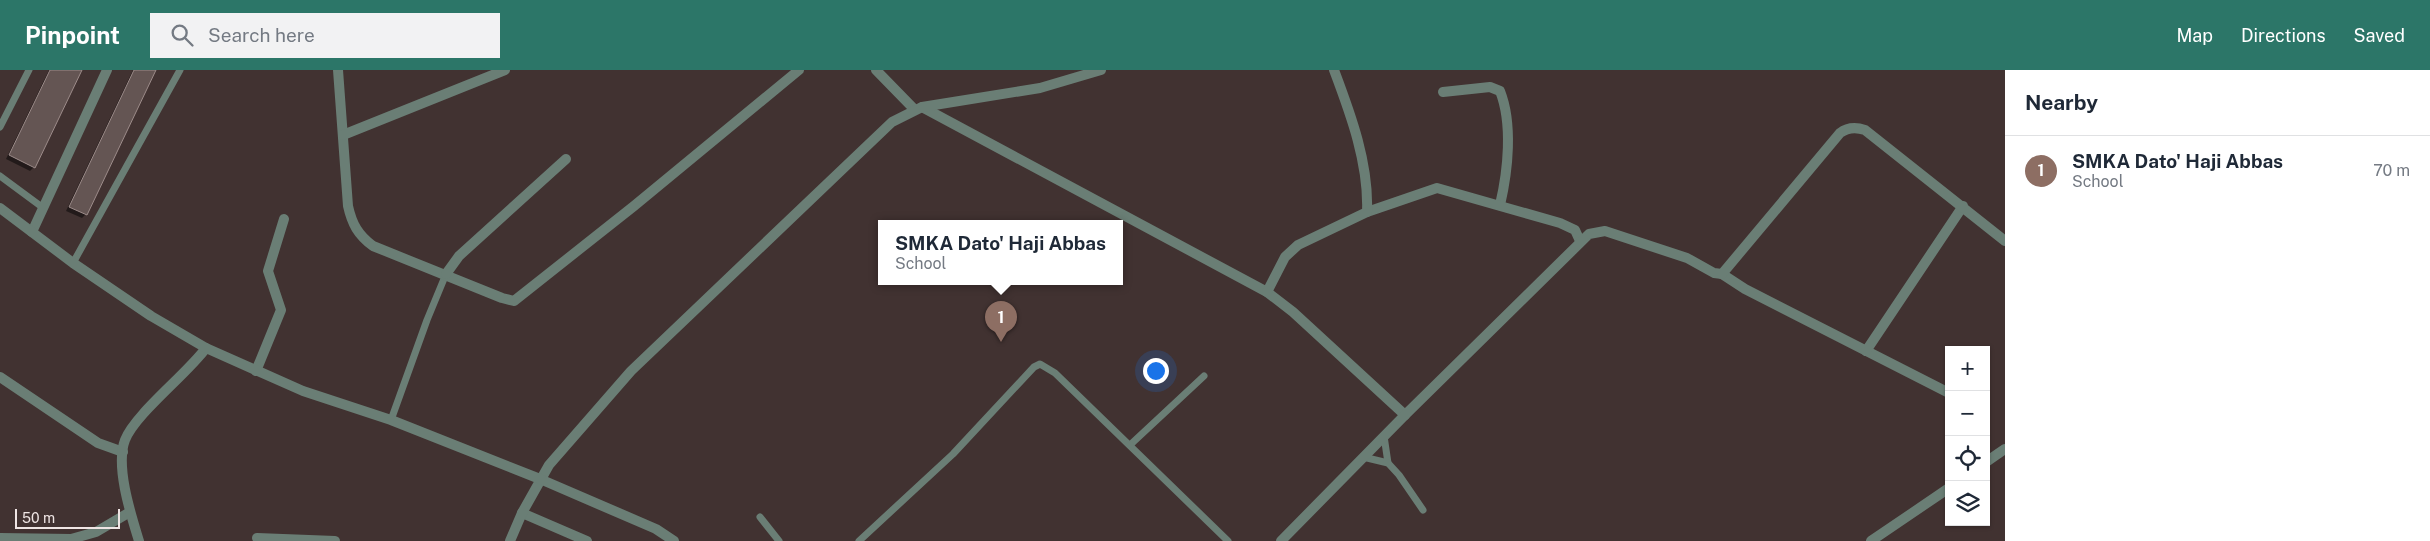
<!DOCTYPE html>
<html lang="en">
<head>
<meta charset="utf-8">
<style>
  body { margin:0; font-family:"Public Sans",sans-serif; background:#f2f2f3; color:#1f2937 }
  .controls { position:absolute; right:15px; bottom:15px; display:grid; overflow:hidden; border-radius:0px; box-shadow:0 1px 4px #0004 }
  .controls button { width:45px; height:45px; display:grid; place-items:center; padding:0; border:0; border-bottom:1px solid #e0e1e3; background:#fff; color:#1f2937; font:25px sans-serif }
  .scale { position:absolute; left:15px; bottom:12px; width:105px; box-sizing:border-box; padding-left:5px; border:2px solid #efe5e4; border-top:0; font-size:14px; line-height:18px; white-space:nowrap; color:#efe5e4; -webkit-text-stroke:4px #413231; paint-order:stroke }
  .you { position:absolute; left:1155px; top:300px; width:18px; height:18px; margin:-12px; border:4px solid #fff; border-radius:50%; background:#1a73e8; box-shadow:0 0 0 8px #1a73e833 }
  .badge { display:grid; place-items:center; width:32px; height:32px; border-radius:50%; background:#2c7668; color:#fff; font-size:16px; font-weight:700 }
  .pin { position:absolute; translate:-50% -41px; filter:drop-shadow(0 1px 2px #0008) }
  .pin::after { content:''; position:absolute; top:26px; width:18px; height:15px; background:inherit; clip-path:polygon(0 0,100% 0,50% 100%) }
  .popup { position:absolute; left:878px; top:150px; width:245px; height:65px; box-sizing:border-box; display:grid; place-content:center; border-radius:0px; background:#fff; filter:drop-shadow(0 1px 4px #0005); font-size:16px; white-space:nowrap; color:#747a83 }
  .popup b { font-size:19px; color:#1f2937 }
  .popup::after { content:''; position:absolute; left:50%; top:100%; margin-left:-10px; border:10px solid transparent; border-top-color:#fff }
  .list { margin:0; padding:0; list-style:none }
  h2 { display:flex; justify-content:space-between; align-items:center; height:65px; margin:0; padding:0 20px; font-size:21px }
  h2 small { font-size:16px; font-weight:400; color:#747a83 }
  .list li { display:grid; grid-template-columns:32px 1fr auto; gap:15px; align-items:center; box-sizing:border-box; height:70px; padding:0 20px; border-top:1px solid #e0e1e3 }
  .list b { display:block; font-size:19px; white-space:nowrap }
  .list p { margin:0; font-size:16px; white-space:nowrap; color:#747a83 }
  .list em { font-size:16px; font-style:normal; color:#747a83 }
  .icon { flex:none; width:28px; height:28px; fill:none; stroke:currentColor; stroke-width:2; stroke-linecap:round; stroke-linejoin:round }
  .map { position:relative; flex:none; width:2005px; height:471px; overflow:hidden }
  header { display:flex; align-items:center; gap:30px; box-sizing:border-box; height:70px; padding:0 25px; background:#2c7668; color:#fff }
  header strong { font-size:24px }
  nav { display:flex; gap:28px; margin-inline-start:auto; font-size:18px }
  .search { width:350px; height:45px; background:#f2f2f3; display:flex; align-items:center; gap:12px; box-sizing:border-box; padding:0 18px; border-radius:0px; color:#747a83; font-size:19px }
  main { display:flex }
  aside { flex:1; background:#fff }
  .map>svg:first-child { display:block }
  .shadow { fill:#0007 }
  .building { fill:#645553; stroke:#9d8c8a }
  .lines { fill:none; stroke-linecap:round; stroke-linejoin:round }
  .service { stroke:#6a7e75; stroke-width:7 }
  .minor { stroke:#6a7e75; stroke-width:10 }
  .tertiary { stroke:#6a7e75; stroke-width:10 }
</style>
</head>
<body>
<header>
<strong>Pinpoint</strong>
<div class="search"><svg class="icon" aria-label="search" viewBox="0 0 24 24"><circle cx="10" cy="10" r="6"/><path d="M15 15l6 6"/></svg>Search here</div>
<nav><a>Map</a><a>Directions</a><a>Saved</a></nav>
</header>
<main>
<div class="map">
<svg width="2005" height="471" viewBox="0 0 2005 471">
  <rect width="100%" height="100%" fill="#413231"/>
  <g class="shadow">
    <path d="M 49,0 L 81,0 L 34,97 L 30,101 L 6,89 Z"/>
    <path d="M 133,0 L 155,0 L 86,144 L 82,148 L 66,141 Z"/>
  </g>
  <g class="building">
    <path d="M 50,0 L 82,0 L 35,98 L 9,85 Z"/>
    <path d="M 134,0 L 156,0 L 87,145 L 69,137 Z"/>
  </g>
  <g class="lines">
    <g class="service">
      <path d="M 0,57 L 29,0"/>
      <path d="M 0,106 L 42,137"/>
      <path d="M 73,193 L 180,0"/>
      <path d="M 391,350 L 427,250 L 446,204"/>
      <path d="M 1384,366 L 1388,393"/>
      <path d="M 1130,375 L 1204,306"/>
      <path d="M 1363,387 L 1388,393 L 1399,405 L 1423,440"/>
      <path d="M 760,447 L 779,471"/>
      <path d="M 859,471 L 953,384 L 1034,297 L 1040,294 L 1055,303 L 1228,471"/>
    </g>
    <g class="minor">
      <path d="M 338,0 L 348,136 C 352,154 358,165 373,176 L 502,228 L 514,231 L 634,136 L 799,0"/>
      <path d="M 876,0 L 914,39"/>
      <path d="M 1443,22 L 1490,17 L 1500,21 C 1513,54 1508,101 1500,135"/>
      <path d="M 922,37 L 1267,222 L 1293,242 L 1405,345"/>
      <path d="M 343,65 L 505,0"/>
      <path d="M 1367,142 L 1437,118 L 1560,153 L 1575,160 L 1580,171"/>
      <path d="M 32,162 L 107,0"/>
      <path d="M 446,204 L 459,186 L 566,89"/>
      <path d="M 1722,204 L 1745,219 L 1949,323"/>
      <path d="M 1267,222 L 1285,187 L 1298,175 L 1367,142 C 1369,94 1351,45 1334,0"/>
      <path d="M 1866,281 L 1963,136"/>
      <path d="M 256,301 L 281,240 L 268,201 L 284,149"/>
      <path d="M 0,307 L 98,373 L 123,382"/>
      <path d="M 1986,392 L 2005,379"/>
      <path d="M 522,443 L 587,471"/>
      <path d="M 0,468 L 71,469 L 96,462 L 130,442"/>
      <path d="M 257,468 L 335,471"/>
      <path d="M 139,471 C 131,445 115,396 125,370 C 135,344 187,304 206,278"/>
      <path d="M 510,471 L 522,443 L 549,395 L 631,301 L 892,52 L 922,37 L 1040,18 L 1101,0"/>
      <path d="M 1281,471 L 1405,345 L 1589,164 L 1605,161 L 1687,188 L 1714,203 L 1722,204 L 1840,63 C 1848,57 1856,57 1865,60 L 2005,171"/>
      <path d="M 1871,471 L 1949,418"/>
    </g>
    <path class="tertiary" d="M 0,138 L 73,193 L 151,246 L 206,278 L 303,321 L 391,350 L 540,409 L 656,459 L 674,471"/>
  </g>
</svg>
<div class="controls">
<button>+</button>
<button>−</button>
<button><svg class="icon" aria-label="locate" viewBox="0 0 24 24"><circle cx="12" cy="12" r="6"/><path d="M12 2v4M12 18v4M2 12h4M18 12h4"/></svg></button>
<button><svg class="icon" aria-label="layers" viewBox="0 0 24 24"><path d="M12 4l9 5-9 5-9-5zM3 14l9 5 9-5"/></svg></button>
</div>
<div class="scale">50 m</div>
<div class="you"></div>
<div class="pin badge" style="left:1001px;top:272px;background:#8d6e63">1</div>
<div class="popup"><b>SMKA Dato' Haji Abbas</b>School</div>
</div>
<aside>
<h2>Nearby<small></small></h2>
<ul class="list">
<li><span class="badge" style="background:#8d6e63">1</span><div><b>SMKA Dato' Haji Abbas</b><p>School</p></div><em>70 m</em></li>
</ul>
</aside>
</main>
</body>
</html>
